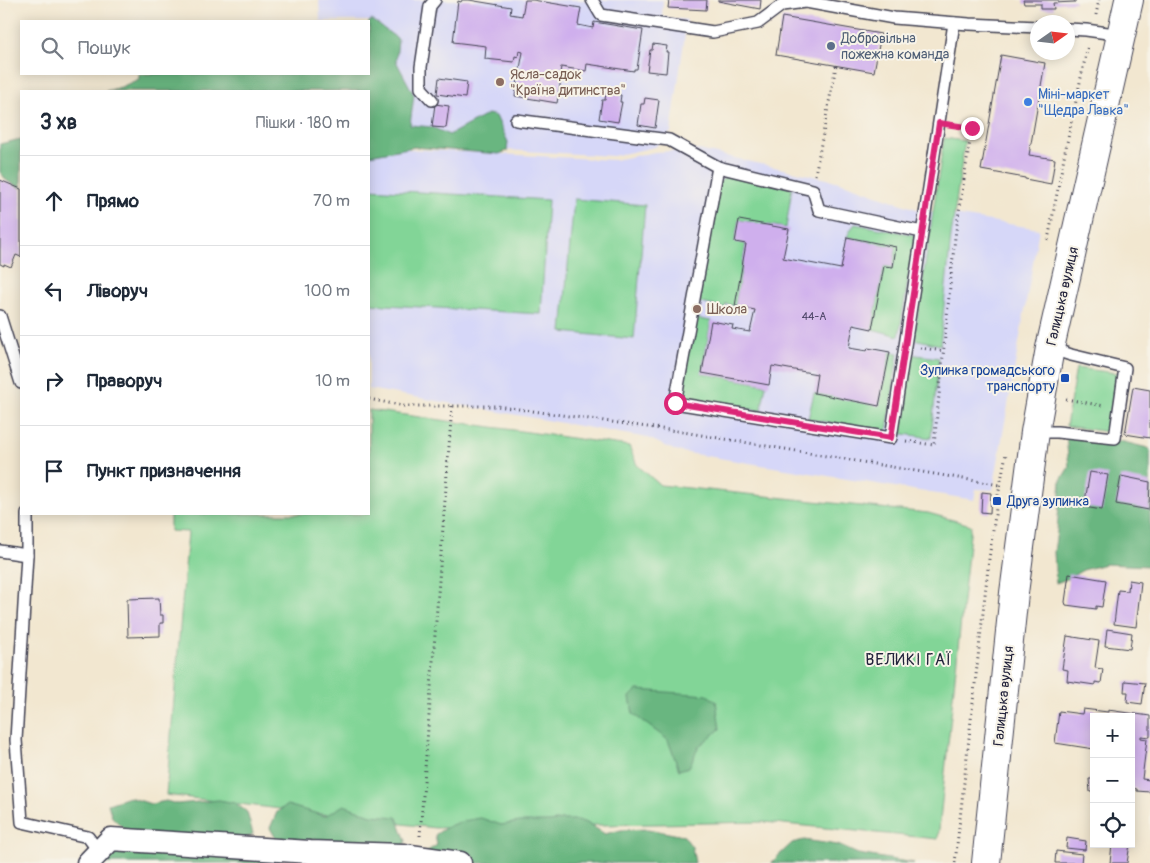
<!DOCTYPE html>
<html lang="uk">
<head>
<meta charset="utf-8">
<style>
  body { margin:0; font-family:Pangolin,sans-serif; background:#f2f2f3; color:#1f2937 }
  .controls { position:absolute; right:15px; bottom:15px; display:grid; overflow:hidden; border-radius:0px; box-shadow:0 2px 12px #0003 }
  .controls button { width:45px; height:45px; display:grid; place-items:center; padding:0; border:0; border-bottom:1px solid #e0e1e3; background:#fff; color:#1f2937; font:25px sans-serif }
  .compass { position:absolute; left:1030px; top:15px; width:45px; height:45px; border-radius:50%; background:#fff; box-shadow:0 2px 12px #0003; rotate:76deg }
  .stop { position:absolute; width:15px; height:15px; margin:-11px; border:4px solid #db2777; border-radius:50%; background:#fff }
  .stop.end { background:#db2777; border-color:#fff; box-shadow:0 1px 5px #0008 }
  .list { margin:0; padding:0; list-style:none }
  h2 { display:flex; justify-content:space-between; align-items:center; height:65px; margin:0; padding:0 20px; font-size:21px }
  h2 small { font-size:16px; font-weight:400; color:#747a83 }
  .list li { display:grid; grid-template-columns:32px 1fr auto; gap:15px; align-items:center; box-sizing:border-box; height:90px; padding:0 20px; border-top:1px solid #e0e1e3 }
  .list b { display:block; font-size:19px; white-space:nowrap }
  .list em { font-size:16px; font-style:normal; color:#747a83 }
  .icon { flex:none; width:28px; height:28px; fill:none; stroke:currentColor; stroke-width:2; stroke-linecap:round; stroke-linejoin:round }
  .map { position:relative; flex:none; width:1150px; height:863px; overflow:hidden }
  .search { position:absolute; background:#fff; box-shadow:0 2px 12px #0003; left:20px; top:20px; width:350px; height:55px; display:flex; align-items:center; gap:12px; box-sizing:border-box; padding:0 18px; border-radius:0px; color:#747a83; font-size:19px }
  .panel { position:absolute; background:#fff; box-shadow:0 2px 12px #0003; left:20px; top:90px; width:350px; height:425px; border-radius:0px }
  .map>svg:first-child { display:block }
  .built { fill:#d6d7f8 }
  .green { fill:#82d597; stroke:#527c69 }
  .forest { fill:#69b680; stroke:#466c5e }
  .building { fill:#cfafed }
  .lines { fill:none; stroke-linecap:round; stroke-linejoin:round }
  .service-casing { stroke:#414051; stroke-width:14 }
  .minor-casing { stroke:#414051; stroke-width:25 }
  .tertiary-casing { stroke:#414051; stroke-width:30 }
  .path { stroke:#414051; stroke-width:3; stroke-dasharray:1 4; stroke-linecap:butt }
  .service { stroke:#fff; stroke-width:11 }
  .minor { stroke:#fff; stroke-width:22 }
  .tertiary { stroke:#fff; stroke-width:28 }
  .route { stroke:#db2777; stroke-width:6 }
  .service-dot { fill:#5c6f8a; stroke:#f7f3e8; stroke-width:2 }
  .education-dot { fill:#8d6e63; stroke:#f7f3e8; stroke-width:2 }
  .shop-dot { fill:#3f7fe0; stroke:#f7f3e8; stroke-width:2 }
  .transit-dot { fill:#1a4fb4; stroke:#f7f3e8; stroke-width:2 }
  .labels { text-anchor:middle; stroke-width:4; stroke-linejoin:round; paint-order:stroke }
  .number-label { font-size:11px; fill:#4d4568 }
  .service-label { font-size:14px; fill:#4e5e75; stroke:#f7f3e8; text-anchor:start }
  .education-label { font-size:14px; fill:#785e54; stroke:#f7f3e8; text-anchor:start }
  .shop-label { font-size:14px; fill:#366cbe; stroke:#f7f3e8; text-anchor:start }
  .street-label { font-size:14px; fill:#22223b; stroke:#f7f3e8 }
  .transit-label { font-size:14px; fill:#164399; stroke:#f7f3e8; text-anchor:end }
  .quarter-label { font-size:16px; letter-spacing:1px; fill:#22223b; stroke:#f7f3e8 }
</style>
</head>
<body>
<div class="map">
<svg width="1150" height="863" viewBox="0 0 1150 863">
  <rect width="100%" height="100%" fill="#f7f3e8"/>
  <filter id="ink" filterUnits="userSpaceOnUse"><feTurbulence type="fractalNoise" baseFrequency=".02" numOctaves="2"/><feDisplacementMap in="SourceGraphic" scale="10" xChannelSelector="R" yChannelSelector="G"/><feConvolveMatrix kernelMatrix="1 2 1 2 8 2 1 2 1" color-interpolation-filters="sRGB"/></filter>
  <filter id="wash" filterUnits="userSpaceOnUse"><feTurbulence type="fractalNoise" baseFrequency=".0096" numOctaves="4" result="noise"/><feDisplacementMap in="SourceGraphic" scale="20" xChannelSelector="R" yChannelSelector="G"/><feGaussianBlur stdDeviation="1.12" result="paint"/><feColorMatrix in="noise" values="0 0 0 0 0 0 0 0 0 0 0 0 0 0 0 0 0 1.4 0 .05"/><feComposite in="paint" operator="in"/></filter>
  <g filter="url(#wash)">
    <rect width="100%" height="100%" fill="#f2e7d0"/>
    <g class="built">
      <path d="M 319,0 L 663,0 L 662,17 L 687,20 L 671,132 L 655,147 L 613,156 L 369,142 L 369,21 L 320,21 Z"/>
      <path d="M 369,147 L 614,160 L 655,152 L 699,150 L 840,182 L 916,209 L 1039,229 L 993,490 L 976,489 L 974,500 L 676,451 L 648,438 L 369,389 Z"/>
    </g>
    <g class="green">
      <path d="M 944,138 L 965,141 L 951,236 L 940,345 L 914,339 Z"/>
      <path d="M 728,175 L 792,188 L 786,228 L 739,220 L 735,241 L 746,244 L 735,306 L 726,304 L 725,308 L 696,302 L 718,183 Z"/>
      <path d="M 369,189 L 548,200 L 541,314 L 369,304 Z"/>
      <path d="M 574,199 L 645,205 L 634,339 L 562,332 Z"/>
      <path d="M 855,224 L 915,235 L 899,336 L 872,329 L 884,266 L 893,267 L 896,247 L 847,237 L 851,229 Z"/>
      <path d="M 694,318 L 711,321 L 702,373 L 766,385 L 761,411 L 685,399 L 680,390 Z"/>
      <path d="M 890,352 L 898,353 L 887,432 L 808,419 L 814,393 L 879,405 Z"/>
      <path d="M 909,354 L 939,358 L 931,438 L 897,433 Z"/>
      <path d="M 1076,368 L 1117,373 L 1119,376 L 1111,431 L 1108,432 L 1066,426 Z"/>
      <path d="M 369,410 L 629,446 L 637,465 L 660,485 L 928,513 L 971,525 L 938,839 L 764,822 L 435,828 L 166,795 L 188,532 L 170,531 L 170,514 L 369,514 Z"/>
    </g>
    <g class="forest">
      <path d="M 372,20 L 398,39 L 396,61 L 414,95 L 410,125 L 432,127 L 449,135 L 488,114 L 496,116 L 508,142 L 507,151 L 499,154 L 414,147 L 369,155 L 369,91 L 106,91 L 121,87 L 139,79 L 139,74 L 369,74 L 369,22 Z"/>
      <path d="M 21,139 L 21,188 L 7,181 L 0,172 L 0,144 Z"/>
      <path d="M 1066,435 L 1105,442 L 1120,441 L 1148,448 L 1150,451 L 1150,566 L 1105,564 L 1083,570 L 1067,579 L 1056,583 L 1054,552 L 1057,531 L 1061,480 L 1069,467 Z"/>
      <path d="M 637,690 L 707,695 L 716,701 L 720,729 L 699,746 L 689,767 L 679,770 L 668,740 L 633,714 L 630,697 Z"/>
      <path d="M 129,797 L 151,804 L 166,801 L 177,804 L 219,800 L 235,803 L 247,812 L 253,834 L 233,845 L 127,832 L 112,817 L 108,804 Z"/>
      <path d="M 287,805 L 325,816 L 344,805 L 371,815 L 397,817 L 406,841 L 401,851 L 327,850 L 315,838 L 288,851 L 282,849 L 270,828 L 277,812 Z"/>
      <path d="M 481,818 L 501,825 L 520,822 L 550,822 L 561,820 L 578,820 L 589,824 L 605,834 L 621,830 L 648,829 L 684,836 L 692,847 L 695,863 L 408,863 L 437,845 L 435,835 C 451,823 461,821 481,818 Z"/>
      <path d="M 804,840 L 838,845 L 858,854 L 914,863 L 772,863 L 772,862 L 792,843 Z"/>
      <path d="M 145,845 L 279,857 L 280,863 L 98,863 L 109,855 Z"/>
    </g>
    <g id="blocks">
      <g class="building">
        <path d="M 462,0 L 469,0 L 511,7 L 510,14 L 522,16 L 525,0 L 533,0 L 581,8 L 578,25 L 593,28 L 594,22 L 643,30 L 637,69 L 634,69 L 634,71 L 587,64 L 586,71 L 561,67 L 560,73 L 562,73 L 557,103 L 515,96 L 523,52 L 519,51 L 518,57 L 515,56 L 514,62 L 485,59 L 486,46 L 453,42 L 458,1 L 461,2 Z"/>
        <path d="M 669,0 L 707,0 L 706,10 L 668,8 Z"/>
        <path d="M 718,0 L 761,0 L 760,9 L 718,1 Z"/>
        <path d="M 1023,0 L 1075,0 L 1075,2 L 1053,3 L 1054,9 L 1041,9 L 1041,4 L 1024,4 Z"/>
        <path d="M 782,17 L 881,34 L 874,72 L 776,55 Z"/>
        <path d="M 653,44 L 667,46 L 666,52 L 668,52 L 666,73 L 647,71 L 650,50 L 652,50 Z"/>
        <path d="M 1001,55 L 1045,63 L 1029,155 L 1055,159 L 1051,184 L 1025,179 L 1025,178 L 981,170 Z"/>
        <path d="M 439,78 L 467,82 L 465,98 L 437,94 Z"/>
        <path d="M 606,93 L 621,95 L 620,102 L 622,102 L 618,122 L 599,119 L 602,100 L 605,100 Z"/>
        <path d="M 645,98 L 659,100 L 655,128 L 638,125 L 641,104 L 644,104 Z"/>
        <path d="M 435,104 L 449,106 L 446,128 L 432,127 Z"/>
        <path d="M 0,180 L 21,189 L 21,257 L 16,255 L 11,267 L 4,264 L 4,266 L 0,264 Z"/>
        <path d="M 739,220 L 789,229 L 783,258 L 841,269 L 847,237 L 896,247 L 893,267 L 884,266 L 872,329 L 853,325 L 849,348 L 867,351 L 868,348 L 890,352 L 879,406 L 814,393 L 817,374 L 772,366 L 769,385 L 702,373 L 711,321 L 733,325 L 732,329 L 750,332 L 755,310 L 735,306 L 746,244 L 735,242 Z"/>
        <path d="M 1133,387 L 1150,390 L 1150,438 L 1125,434 Z"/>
        <path d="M 1090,472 L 1108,475 L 1102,510 L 1084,507 Z"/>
        <path d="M 1121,476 L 1150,482 L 1149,510 L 1116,504 Z"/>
        <path d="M 982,492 L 991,493 L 990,513 L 981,512 Z"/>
        <path d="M 1069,574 L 1106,580 L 1102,607 L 1096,606 L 1096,609 L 1066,605 L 1065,602 Z"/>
        <path d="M 1129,580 L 1141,582 L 1136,627 L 1114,624 L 1118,590 L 1128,591 Z"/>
        <path d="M 159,598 L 160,615 L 163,615 L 163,623 L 160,623 L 160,636 L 128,637 L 127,599 Z"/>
        <path d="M 1107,629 L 1132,633 L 1130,649 L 1105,646 Z"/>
        <path d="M 1067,636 L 1099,641 L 1095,668 L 1103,669 L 1101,683 L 1095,682 L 1095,685 L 1067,681 L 1068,670 L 1062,669 Z"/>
        <path d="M 1125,681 L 1145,683 L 1142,704 L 1127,702 L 1128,692 L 1124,692 Z"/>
        <path d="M 1083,709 L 1108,712 L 1108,710 L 1150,716 L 1150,737 L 1141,736 L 1141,738 L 1147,739 L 1142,779 L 1150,780 L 1150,792 L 1137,791 L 1137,789 L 1131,788 L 1131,717 L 1094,717 L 1094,749 L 1055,743 L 1059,711 L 1082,714 Z"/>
        <path d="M 1089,779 L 1094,779 L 1094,792 L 1090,792 Z"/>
        <path d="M 1067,838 L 1086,841 L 1085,850 L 1066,848 Z"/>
        <path d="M 1112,844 L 1130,844 L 1127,863 L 1110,863 Z"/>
        <path d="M 1056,851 L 1082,854 L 1081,863 L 1055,863 Z"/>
      </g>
    </g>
  </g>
  <g filter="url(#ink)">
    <use href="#blocks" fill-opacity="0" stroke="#414051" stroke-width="1"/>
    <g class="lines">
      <g class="service-casing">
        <g id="service">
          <path d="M 592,0 L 601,15 L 713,32 L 758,23 L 782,5 L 806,2 L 894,18 L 969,24 L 1038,27"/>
          <path d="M 1068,29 L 1086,30 L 1122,35"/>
          <path d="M 432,100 L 421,88 L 421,67 L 430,6 L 435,0"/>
          <path d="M 516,120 L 669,140 L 718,167"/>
          <path d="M 922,232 L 819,210 L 813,190 L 718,167 L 675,403 L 891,438 L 954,23"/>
          <path d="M 0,316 L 21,383"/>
          <path d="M 1035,432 L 1057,432 L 1115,438 L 1125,368 L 1071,355 L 1050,348"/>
          <path d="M 27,514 L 27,555 L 16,740 L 22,822 L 88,837 L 99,852"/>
          <path d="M 0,551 L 27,555"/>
        </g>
      </g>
      <g class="minor-casing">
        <path id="minor" d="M 88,863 L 111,839 L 310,852 L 403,855 L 460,863"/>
      </g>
      <g class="tertiary-casing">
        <path id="tertiary" d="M 986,863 L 1014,593 L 1035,432 L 1050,348 L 1129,0"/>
      </g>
      <g class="path">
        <path d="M 1096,15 L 1099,0"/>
        <path d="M 815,175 L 836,66"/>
        <path d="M 1048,240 L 1065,152 L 1088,45"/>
        <path d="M 920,348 L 944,351"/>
        <path d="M 369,399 L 404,406 L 497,406 L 683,432 L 1000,485"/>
        <path d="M 1066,399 L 1104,406"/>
        <path d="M 906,441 L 934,445 L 955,237 L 972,128 L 954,125"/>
        <path d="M 420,836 L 452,406"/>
        <path d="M 955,863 L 989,559 L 997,501 L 1006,454"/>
      </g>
      <use href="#service" class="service"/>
      <use href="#minor" class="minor"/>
      <use href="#tertiary" class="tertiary"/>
    </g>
  </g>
  <g class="lines" filter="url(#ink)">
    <path class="route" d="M 675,403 L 891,438 L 939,123 L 972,128"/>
  </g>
  <circle class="service-dot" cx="831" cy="46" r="5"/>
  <g class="education-dot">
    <circle cx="500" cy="82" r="5"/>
    <circle cx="697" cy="309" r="5"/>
  </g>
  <circle class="shop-dot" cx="1028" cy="102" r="5"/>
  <g class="transit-dot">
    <rect x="1060" y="373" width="10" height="10" rx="2.5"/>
    <rect x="992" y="496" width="10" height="10" rx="2.5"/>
  </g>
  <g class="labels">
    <g class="number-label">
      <text x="814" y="320">44-А</text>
    </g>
    <g class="service-label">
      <text x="841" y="43">Добровільна<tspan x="841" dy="16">пожежна команда</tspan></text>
    </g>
    <g class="education-label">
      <text x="510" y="79">Ясла-садок<tspan x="510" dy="16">"Країна дитинства"</tspan></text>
      <text x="707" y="314">Школа</text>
    </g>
    <g class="shop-label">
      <text x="1038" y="99">Міні-маркет<tspan x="1038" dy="16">"Щедра Лавка"</tspan></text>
    </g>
    <g class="street-label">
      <text transform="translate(1062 296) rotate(-77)" y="5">Галицька вулиця</text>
      <text transform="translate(1003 696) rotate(-84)" y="5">Галицька вулиця</text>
    </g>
    <g class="transit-label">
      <text x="1055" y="375">Зупинка громадського<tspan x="1055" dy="16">транспорту</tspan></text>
      <text x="1007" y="506" text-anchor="start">Друга зупинка</text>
    </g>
    <g class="quarter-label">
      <text x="909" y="665">ВЕЛИКІ ГАЇ</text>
    </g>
  </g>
</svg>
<div class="controls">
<button>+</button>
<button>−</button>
<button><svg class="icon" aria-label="locate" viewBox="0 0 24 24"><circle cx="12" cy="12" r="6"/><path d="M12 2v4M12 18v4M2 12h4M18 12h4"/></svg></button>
</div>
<svg class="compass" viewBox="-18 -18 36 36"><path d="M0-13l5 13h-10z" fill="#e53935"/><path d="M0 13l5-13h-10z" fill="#747a83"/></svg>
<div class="stop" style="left:675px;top:403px"></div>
<div class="stop end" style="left:972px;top:128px"></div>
<div class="search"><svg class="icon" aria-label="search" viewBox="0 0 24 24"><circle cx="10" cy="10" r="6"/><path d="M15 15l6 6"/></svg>Пошук</div>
<section class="panel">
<h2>3 хв<small>Пішки · 180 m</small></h2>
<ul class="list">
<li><svg class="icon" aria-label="ahead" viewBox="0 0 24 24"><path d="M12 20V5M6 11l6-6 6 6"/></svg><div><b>Прямо</b></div><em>70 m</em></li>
<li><svg class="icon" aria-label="left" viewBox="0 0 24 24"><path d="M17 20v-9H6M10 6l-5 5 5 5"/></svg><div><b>Ліворуч</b></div><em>100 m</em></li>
<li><svg class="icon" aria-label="right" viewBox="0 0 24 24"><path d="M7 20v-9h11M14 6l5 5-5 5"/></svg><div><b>Праворуч</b></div><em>10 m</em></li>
<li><svg class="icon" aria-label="arrive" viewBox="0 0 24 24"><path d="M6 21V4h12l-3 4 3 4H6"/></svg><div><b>Пункт призначення</b></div></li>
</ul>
</section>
</div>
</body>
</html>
